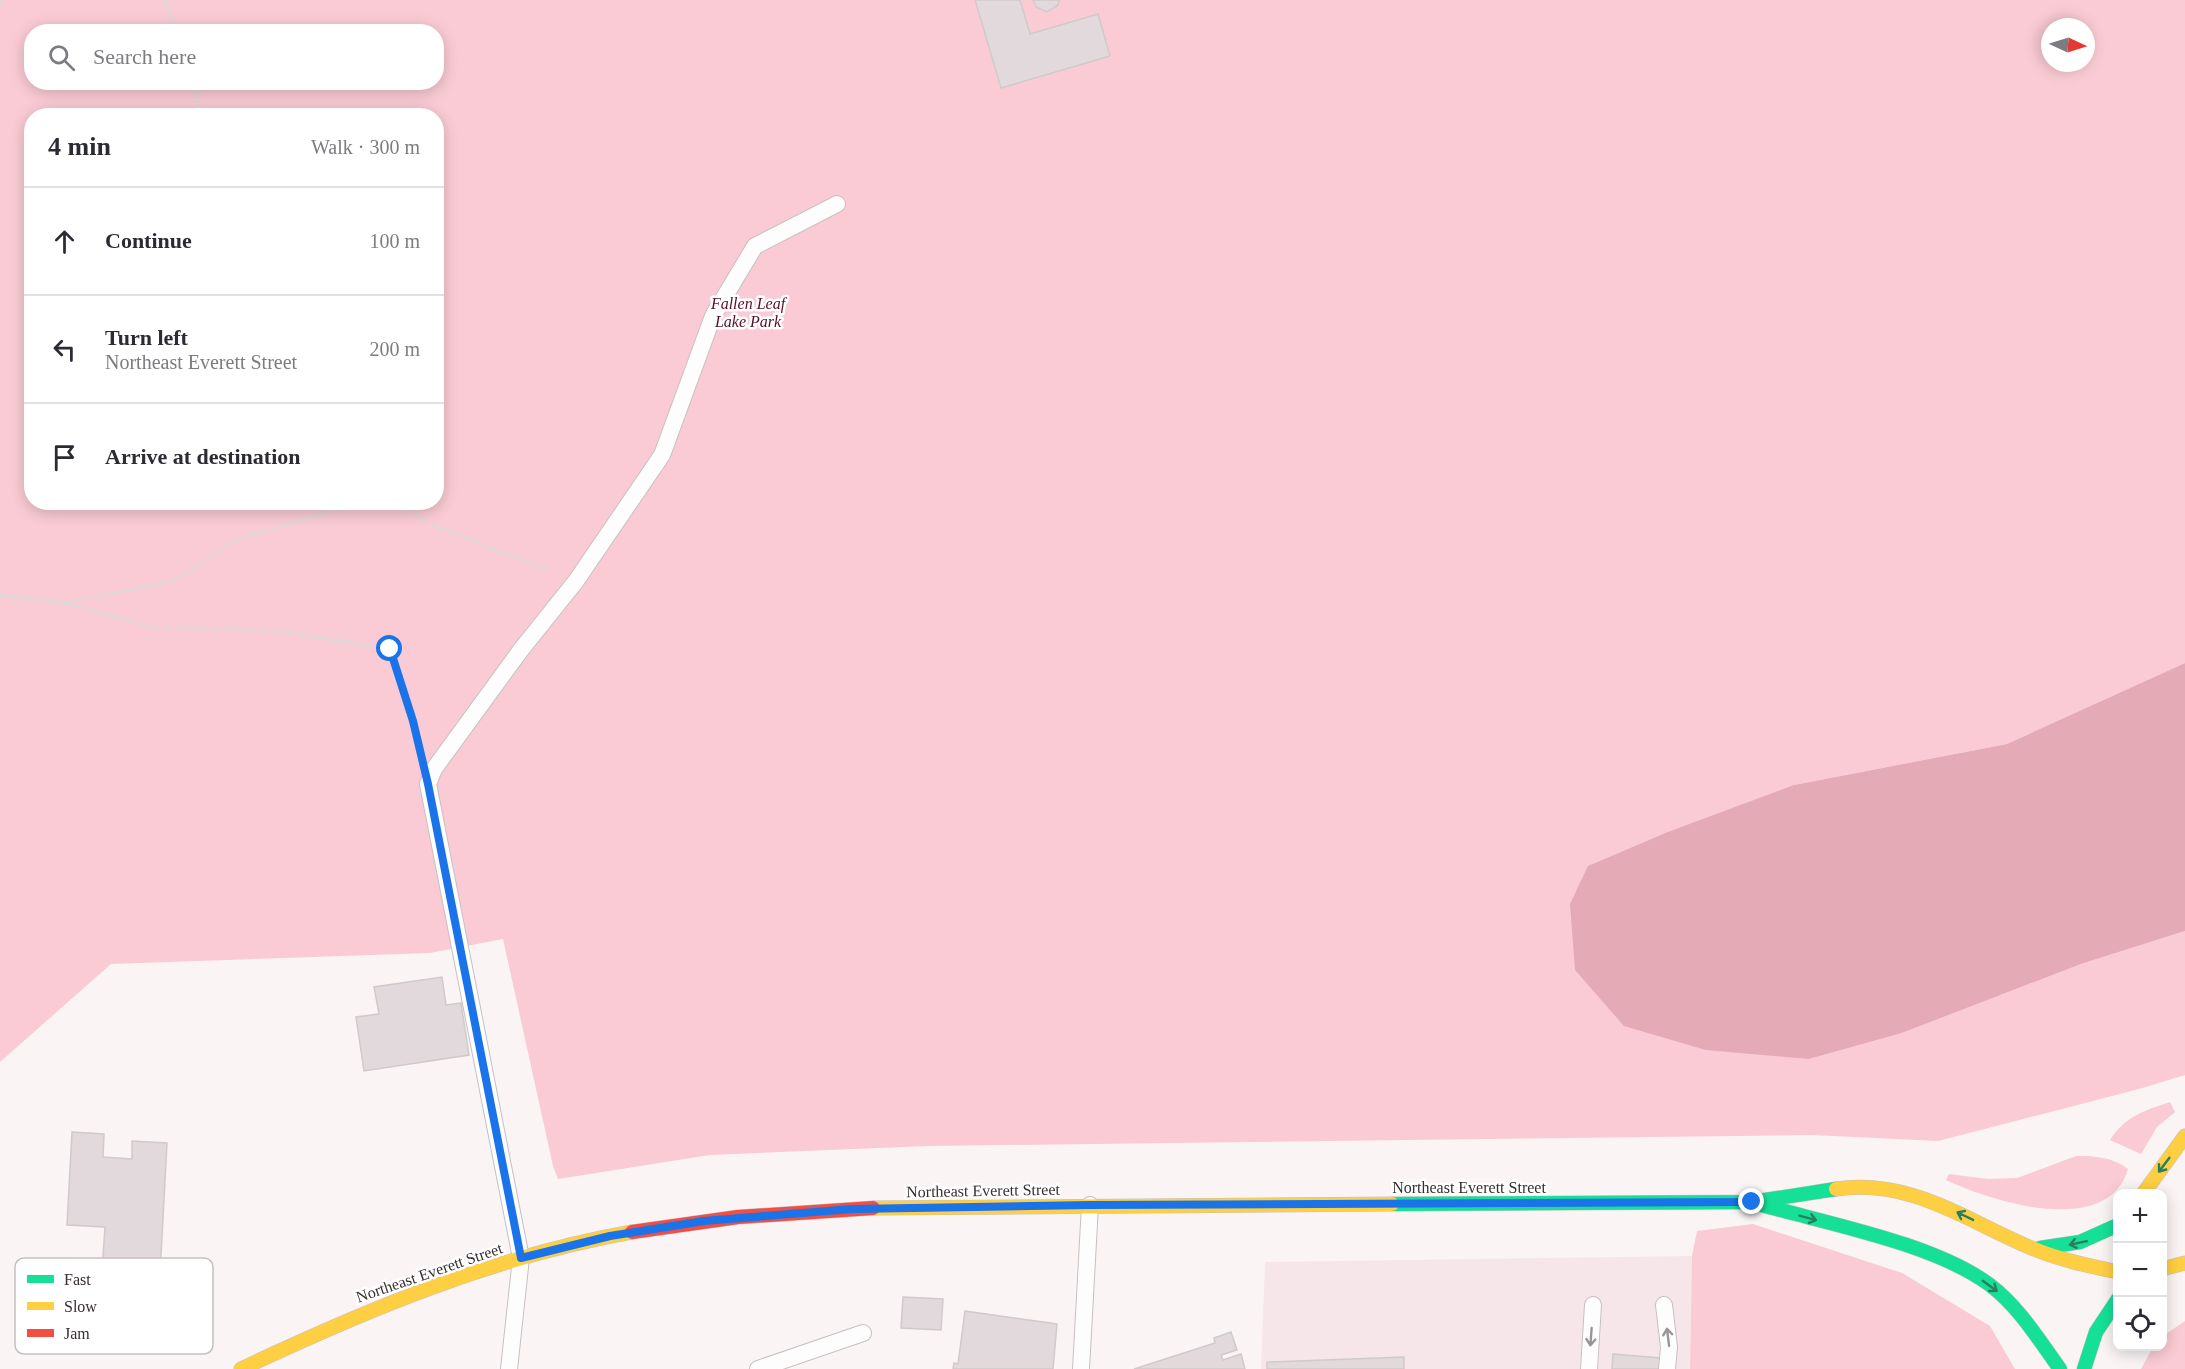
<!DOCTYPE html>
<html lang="en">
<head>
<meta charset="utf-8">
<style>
  body { margin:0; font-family:"Times New Roman",serif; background:#f7f7f7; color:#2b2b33 }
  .controls { position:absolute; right:18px; bottom:18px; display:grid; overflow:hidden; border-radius:12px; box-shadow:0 3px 15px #0003 }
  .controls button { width:54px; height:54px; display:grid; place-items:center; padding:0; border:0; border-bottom:2px solid #e1e1e2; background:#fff; color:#2b2b33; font:30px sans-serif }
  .compass { position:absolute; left:2041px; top:18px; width:54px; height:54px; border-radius:50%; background:#fff; box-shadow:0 3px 15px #0003; rotate:94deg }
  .stop { position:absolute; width:18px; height:18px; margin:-14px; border:4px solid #1a73e8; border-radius:50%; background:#fff }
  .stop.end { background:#1a73e8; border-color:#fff; box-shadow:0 2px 6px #0008 }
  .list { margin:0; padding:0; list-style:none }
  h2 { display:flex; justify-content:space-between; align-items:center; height:78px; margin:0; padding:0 24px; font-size:26px }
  h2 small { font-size:20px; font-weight:400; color:#7c7c81 }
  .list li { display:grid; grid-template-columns:39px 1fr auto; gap:18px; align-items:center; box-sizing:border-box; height:108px; padding:0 24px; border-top:2px solid #e1e1e2 }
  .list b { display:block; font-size:22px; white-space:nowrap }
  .list p { margin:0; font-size:20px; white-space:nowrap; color:#7c7c81 }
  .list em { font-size:20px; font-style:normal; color:#7c7c81 }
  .icon { flex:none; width:33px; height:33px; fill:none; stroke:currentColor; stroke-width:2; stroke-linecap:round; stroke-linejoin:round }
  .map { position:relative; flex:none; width:2185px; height:1369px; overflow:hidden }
  .search { position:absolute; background:#fff; box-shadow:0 3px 15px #0003; left:24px; top:24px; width:420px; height:66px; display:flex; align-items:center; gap:15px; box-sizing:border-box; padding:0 21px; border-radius:24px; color:#7c7c81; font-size:22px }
  .panel { position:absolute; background:#fff; box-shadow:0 3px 15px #0003; left:24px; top:108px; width:420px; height:402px; border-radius:24px }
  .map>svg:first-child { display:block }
  .built { fill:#f7e6e9 }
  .green { fill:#facbd4; fill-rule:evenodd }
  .water { fill:#e4aab6 }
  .building { fill:#e1d9db; stroke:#d1cacc; stroke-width:1.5 }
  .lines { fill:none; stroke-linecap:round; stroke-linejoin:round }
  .lane-casing { stroke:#c7c0c1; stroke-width:18 }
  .fast-casing { stroke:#c7c0c1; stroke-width:15 }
  .slow-casing { stroke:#c7c0c1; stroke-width:15 }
  .jam-casing { stroke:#c7c0c1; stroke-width:15 }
  .path { stroke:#dbdada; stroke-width:4; stroke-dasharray:3 3; stroke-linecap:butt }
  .lane { stroke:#fefdfe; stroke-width:16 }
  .fast { stroke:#16e098; stroke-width:14 }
  .slow { stroke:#ffcf43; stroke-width:14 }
  .jam { stroke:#f24e42; stroke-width:14 }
  .oneway { stroke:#287e5f }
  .oneway2 { stroke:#9a9697 }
  .route { stroke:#1a73e8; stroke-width:8 }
  .labels { text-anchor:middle; stroke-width:5; stroke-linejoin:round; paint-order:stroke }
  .park-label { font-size:16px; font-style:italic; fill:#550f26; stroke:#fff }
  .street-label { font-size:16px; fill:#372e30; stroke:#fff }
  .key { fill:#fff; stroke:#c3c0c1; stroke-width:1.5 }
  .key-label { font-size:16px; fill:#372e30 }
</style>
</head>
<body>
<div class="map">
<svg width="2185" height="1369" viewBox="0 0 2185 1369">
  <rect width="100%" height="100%" fill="#faf4f5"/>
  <path class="built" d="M 1692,1256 L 1690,1369 L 1261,1369 L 1265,1262 Z"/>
  <g class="green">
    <path d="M 0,0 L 2185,0 L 2185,663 L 2007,744 L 1794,785 L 1809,1059 L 1902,1033 L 2081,964 L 2185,931 L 2185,1075 L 2139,1089 L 1938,1141 L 1812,1135 L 927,1146 L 710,1155 L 558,1179 L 553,1166 L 503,939 L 430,953 L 111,964 L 0,1062 ZM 2050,27 L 2086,27 L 2086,63 L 2050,63 ZM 32,32 L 436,32 L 436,82 L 32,82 ZM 32,116 L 436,116 L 436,502 L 32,502 Z"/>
    <path d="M 2170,1102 L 2175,1112 L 2157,1127 L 2141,1154 L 2110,1140 C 2126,1116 2143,1111 2170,1102 Z"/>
    <path d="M 2076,1156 C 2094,1156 2113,1157 2128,1169 C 2108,1239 1990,1201 1946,1180 L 1949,1174 L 1988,1179 L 2017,1178 Z"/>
    <path d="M 1753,1224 L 1902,1273 L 1990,1326 L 2015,1369 L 1690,1369 L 1692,1256 L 1697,1231 Z"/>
    <path d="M 2185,1321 L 2185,1369 L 2141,1369 L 2153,1347 L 2162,1346 L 2163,1336 Z"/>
  </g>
  <path class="water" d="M 2185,663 L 2185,931 L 2081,964 L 1902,1033 L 1809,1059 L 1706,1050 L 1624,1026 L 1575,970 L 1570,904 L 1588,866 L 1668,832 L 1794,785 L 2007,744 Z"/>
  <g class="building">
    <path d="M 975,0 L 1020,0 L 1030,34 L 1098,14 L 1110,56 L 1001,88 Z"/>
    <path d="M 1033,0 L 1059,0 L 1058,5 L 1047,12 L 1036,7 Z"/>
    <path d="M 442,977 L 446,1005 L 461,1003 L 469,1055 L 364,1071 L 356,1017 L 379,1014 L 374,987 Z"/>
    <path d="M 72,1132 L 104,1134 L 103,1157 L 132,1159 L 132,1141 L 167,1143 L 160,1274 L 102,1271 L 105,1227 L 67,1225 Z"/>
    <path d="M 903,1297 L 943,1299 L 941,1330 L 901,1328 Z"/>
    <path d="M 965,1311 L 1057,1324 L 1053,1369 L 953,1369 L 954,1363 L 958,1364 Z"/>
    <path d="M 1231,1332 L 1237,1350 L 1221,1355 L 1223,1360 L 1241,1354 L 1245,1369 L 1134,1369 L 1215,1343 L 1214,1338 Z"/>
    <path d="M 1613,1354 L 1661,1358 L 1660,1369 L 1612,1369 Z"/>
    <path d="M 1404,1357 L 1404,1369 L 1267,1369 L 1267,1362 Z"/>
  </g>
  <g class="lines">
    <g class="lane-casing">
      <g id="lane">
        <path d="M 1664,1305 L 1669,1347 L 1667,1369"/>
        <path d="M 509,1369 L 521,1258 L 428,784 L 434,769 L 520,651 L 576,581 L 662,455 L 713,316 L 755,246 L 837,204"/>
        <path d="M 758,1369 L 863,1333"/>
        <path d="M 1081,1369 L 1090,1205"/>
        <path d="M 1589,1369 L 1593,1305"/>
      </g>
    </g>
    <g class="fast-casing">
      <g id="fast">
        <path d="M 1392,1204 L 1752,1202 L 1836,1189"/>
        <path d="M 1762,1205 C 1829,1224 1935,1244 1990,1285 C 2019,1307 2039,1340 2060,1369"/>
        <path d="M 2040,1248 L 2080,1242 L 2118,1225"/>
        <path d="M 2084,1369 L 2096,1332 L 2118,1299"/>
      </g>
    </g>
    <g class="slow-casing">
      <g id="slow">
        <path d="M 1836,1189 C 1912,1178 1968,1222 2034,1249 C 2061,1260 2089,1266 2118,1272"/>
        <path d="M 2143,1194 L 2185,1136"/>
        <path d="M 873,1208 L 1392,1204"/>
        <path d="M 2162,1269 L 2185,1263"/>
        <path d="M 241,1369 C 366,1310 495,1256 632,1232"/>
      </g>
    </g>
    <g class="jam-casing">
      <path id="jam" d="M 632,1232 L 738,1217 L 873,1208"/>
    </g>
    <g class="path">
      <path d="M 165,0 L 177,32"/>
      <path d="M 0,4 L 6,0"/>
      <path d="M 194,82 L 202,116"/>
      <path d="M 403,502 L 427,523 L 548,570"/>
      <path d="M 0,595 L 64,603 L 174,581 L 238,539 L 365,502"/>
      <path d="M 64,603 L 151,627 L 279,631 L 390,649 L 417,739"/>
    </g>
    <use href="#lane" class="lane"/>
    <use href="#fast" class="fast"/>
    <use href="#slow" class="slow"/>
    <use href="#jam" class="jam"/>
  </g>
  <defs><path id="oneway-shaft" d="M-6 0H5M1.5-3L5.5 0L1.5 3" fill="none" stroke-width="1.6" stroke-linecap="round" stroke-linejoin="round" transform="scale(1.5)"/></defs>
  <g class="oneway">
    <use href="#oneway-shaft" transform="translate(2164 1165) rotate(127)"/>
    <use href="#oneway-shaft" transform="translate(1965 1216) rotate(-154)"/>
    <use href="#oneway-shaft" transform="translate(1808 1218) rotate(15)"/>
    <use href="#oneway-shaft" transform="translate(2078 1243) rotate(168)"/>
    <use href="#oneway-shaft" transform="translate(1990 1286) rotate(36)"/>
  </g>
  <g class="oneway2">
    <use href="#oneway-shaft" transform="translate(1591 1337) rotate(94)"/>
    <use href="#oneway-shaft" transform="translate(1668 1337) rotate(-97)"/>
  </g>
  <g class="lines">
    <path class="route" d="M 390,649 L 413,721 L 428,784 L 521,1258 L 610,1236 L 704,1221 L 852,1209 L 1090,1205 L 1752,1202"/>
  </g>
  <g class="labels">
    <g class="park-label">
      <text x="748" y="309">Fallen Leaf<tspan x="748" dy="18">Lake Park</tspan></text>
    </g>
    <g class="street-label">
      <text x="1469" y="1193">Northeast Everett Street</text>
      <text transform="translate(983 1190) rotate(-1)" y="6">Northeast Everett Street</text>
      <text transform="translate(429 1272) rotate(-19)" y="6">Northeast Everett Street</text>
    </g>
  </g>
  <rect x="15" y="1258" width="198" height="96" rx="9" class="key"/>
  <rect x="27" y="1275" width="27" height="8" fill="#16e098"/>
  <rect x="27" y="1302" width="27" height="8" fill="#ffcf43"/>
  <rect x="27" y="1329" width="27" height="8" fill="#f24e42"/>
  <g class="key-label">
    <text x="64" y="1285">Fast</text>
    <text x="64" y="1312">Slow</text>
    <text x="64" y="1339">Jam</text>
  </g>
</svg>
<div class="controls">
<button>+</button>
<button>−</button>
<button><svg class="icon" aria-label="locate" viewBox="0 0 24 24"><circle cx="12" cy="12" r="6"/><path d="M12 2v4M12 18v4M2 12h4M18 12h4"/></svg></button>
</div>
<svg class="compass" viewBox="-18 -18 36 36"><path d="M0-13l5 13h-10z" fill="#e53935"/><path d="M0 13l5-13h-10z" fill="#7c7c81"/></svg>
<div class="stop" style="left:390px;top:649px"></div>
<div class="stop end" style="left:1752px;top:1202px"></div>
<div class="search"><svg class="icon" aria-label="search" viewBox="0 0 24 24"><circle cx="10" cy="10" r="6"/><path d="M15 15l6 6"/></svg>Search here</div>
<section class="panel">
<h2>4 min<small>Walk · 300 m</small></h2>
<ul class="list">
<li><svg class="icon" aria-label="ahead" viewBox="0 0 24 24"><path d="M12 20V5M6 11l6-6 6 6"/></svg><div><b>Continue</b></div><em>100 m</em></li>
<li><svg class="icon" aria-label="left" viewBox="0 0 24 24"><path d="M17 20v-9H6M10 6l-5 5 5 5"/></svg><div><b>Turn left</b><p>Northeast Everett Street</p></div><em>200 m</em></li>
<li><svg class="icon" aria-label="arrive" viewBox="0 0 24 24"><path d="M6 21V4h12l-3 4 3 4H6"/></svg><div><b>Arrive at destination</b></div></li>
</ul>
</section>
</div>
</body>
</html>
